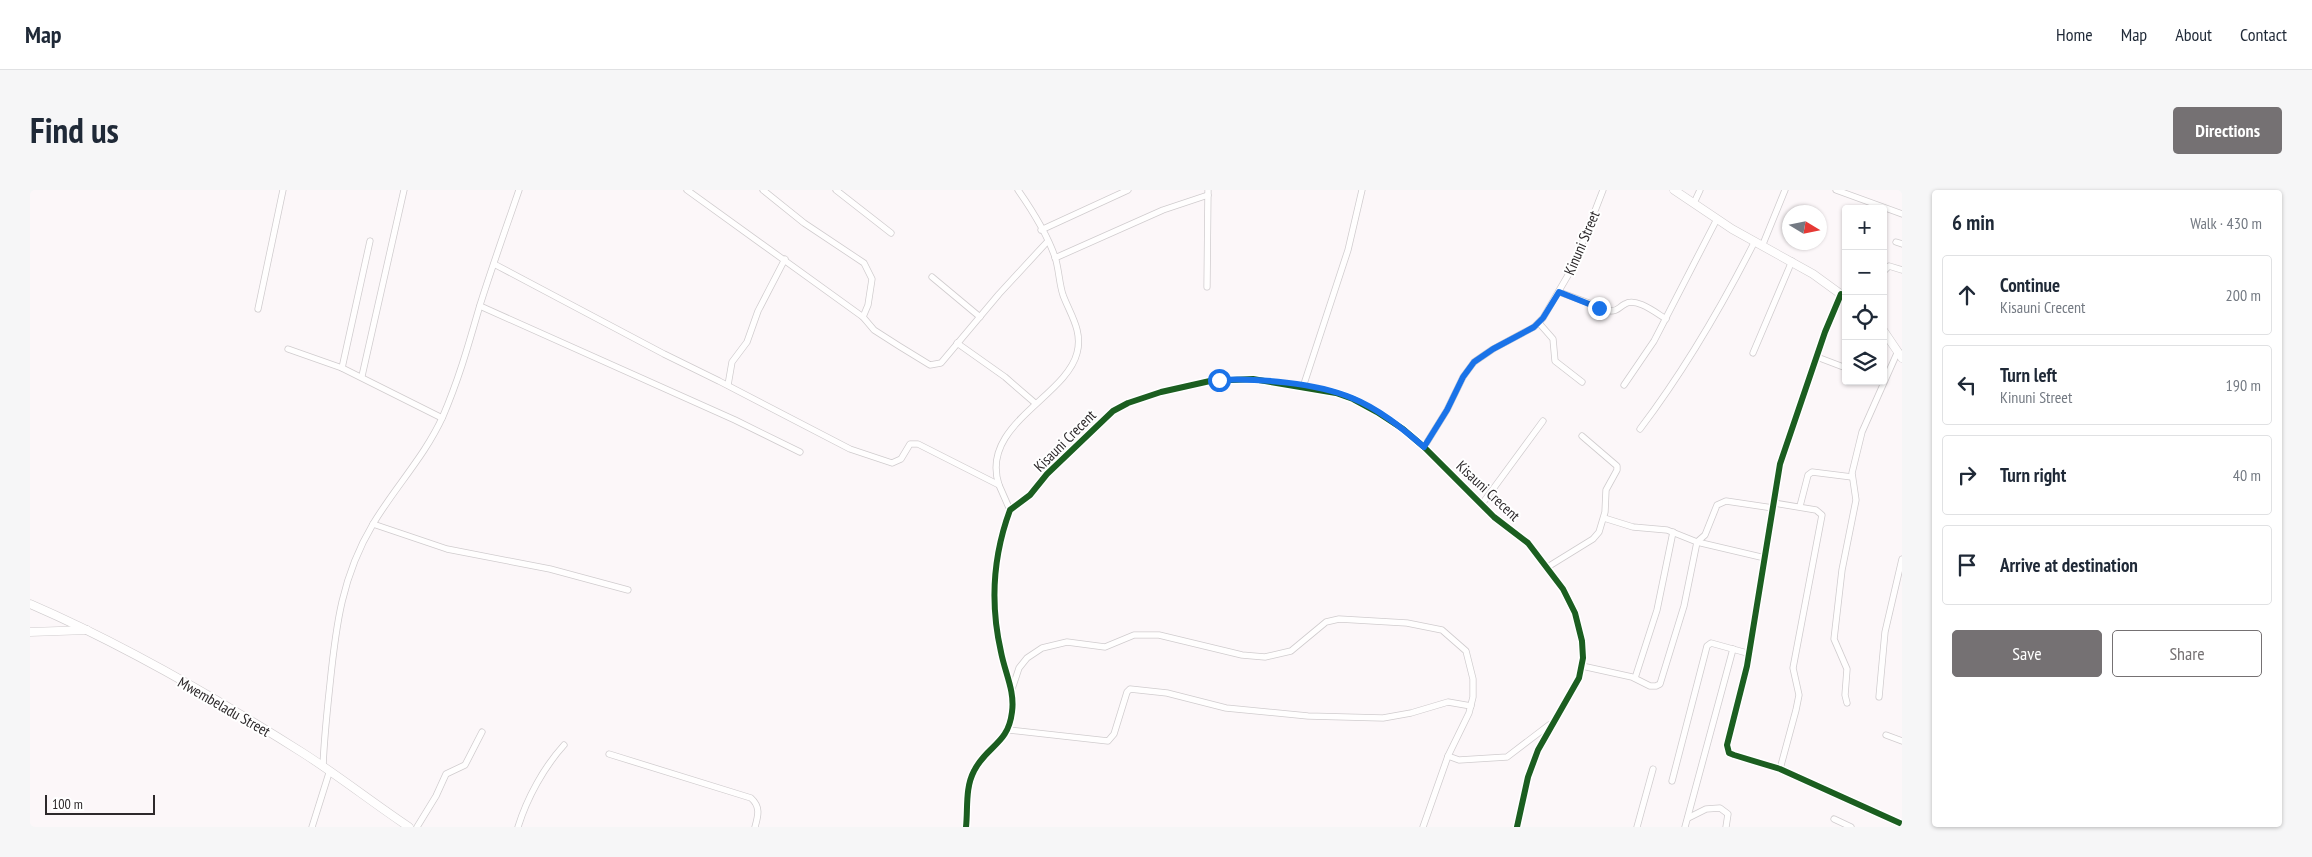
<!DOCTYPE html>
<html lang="en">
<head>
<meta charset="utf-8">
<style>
  body { margin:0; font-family:"PT Sans Narrow",sans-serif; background:#f6f6f7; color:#1f2937 }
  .controls { position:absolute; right:15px; top:15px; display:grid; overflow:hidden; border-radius:5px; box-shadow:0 1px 4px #0004 }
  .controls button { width:45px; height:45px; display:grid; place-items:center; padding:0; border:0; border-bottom:1px solid #e0e1e3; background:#fff; color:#1f2937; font:25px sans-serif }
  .compass { position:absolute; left:1752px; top:15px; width:45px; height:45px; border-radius:50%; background:#fff; box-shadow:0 1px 4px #0004; rotate:100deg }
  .scale { position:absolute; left:15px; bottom:12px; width:110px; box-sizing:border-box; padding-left:5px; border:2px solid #2d292b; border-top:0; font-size:14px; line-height:18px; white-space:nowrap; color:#2d292b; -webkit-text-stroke:4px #fff; paint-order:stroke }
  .stop { position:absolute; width:15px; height:15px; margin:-11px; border:4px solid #1a73e8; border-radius:50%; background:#fff }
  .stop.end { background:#1a73e8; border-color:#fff; box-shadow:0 1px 5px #0008 }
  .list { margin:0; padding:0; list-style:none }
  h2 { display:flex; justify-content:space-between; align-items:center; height:65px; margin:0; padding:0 20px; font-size:21px }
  h2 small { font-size:16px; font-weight:400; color:#747a83 }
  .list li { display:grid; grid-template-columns:32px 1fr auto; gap:15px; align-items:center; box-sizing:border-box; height:80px; margin:0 10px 10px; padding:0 10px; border:1px solid #e0e1e3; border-radius:5px }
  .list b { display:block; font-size:19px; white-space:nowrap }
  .list p { margin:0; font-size:16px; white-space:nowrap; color:#747a83 }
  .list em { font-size:16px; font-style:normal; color:#747a83 }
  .actions { display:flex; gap:10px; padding:15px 20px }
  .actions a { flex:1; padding:11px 0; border:1px solid #757173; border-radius:5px; text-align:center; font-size:18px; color:#757173 }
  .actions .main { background:#757173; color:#fff }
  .icon { flex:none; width:28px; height:28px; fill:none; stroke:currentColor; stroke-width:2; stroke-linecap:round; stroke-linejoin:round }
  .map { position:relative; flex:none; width:1872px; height:637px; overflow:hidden; border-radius:5px }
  header { display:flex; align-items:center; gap:30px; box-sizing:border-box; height:70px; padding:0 25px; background:#fff; border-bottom:1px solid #e0e1e3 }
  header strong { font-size:24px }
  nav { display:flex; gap:28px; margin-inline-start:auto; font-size:18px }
  .intro { display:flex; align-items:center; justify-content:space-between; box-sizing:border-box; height:120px; padding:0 30px }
  h1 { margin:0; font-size:35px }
  .button { padding:12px 22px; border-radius:5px; background:#757173; color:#fff; font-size:18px; font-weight:700 }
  main { display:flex; gap:30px; padding:0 30px }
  aside { flex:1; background:#fff; border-radius:5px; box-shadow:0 1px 4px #0004 }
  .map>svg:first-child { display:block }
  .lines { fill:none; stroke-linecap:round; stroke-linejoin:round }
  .minor-casing { stroke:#d0ccce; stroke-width:7 }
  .tertiary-casing { stroke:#d0ccce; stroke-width:9 }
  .minor { stroke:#fffefe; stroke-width:5.5 }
  .tertiary { stroke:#fffefe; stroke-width:8 }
  .cycleway-casing { stroke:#fff; stroke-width:9 }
  .cycleway { stroke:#1b5e20; stroke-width:6 }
  .route { stroke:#1a73e8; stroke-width:6 }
  .labels { text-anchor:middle; stroke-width:4; stroke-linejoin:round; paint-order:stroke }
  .street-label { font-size:15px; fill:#2d292b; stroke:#fff }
</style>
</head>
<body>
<header>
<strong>Map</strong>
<nav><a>Home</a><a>Map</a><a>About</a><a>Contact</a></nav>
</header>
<div class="intro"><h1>Find us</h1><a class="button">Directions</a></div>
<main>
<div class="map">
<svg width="1872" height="637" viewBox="0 0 1872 637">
  <rect width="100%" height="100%" fill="#fcf7f9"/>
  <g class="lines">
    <g class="minor-casing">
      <g id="minor">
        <path d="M 657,0 L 833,127 L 844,140 L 869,156 L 900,175 L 911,173 L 969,104 L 1017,52"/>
        <path d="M 733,0 L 774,33 L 834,73 L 842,89 L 838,115 L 833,127"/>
        <path d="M 806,0 L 861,43"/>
        <path d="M 1806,0 L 1872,24"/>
        <path d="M 1664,13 L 1670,0"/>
        <path d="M 1011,40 L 1098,0"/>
        <path d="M 1866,52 L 1872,54"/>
        <path d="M 1733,54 L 1755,0"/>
        <path d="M 1025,68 L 1133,20 L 1178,5"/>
        <path d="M 464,74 L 634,164 L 689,191 L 820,259 L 862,273 L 871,269 L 880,254 L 888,254 L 969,295 L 980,320"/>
        <path d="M 1853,82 L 1859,76 L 1872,80"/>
        <path d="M 902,87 L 950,127"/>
        <path d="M 1177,97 L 1178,0"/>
        <path d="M 1529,102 L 1581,121 C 1588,121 1589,117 1595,114 C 1606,107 1626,123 1636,129"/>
        <path d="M 1811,104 L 1795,142 L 1750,274 L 1717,476 L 1697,555 L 1699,563 L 1704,565 L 1750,579 L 1872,634"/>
        <path d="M 450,116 L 705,230 L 770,262"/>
        <path d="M 228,119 L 253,0"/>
        <path d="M 1509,133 L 1523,149 L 1525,171 L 1552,192"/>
        <path d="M 927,153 L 975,187 L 1005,213"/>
        <path d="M 258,159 L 312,178 L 412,228"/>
        <path d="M 1723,163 L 1762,71"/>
        <path d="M 1787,167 L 1816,178"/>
        <path d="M 312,178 L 340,51"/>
        <path d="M 332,186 L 374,0"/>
        <path d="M 698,195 L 702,172 L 717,152 L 728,121 L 755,69"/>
        <path d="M 1594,195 L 1624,151 L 1687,29"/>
        <path d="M 1273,197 L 1318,60 L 1332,0"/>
        <path d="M 1610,239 C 1654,181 1692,116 1725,51"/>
        <path d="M 1394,257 L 1417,220 L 1433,187 L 1444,172 L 1463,159 L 1504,137 L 1513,128 L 1544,75 L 1573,0"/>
        <path d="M 969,295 C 949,235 1036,207 1047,163 C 1053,141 1040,124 1033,105 C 1029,93 1029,79 1025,67 C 1017,44 1002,20 988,0"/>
        <path d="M 1744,313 L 1786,320 L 1792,325 L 1763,478 L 1769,505 L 1766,520 L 1750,579"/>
        <path d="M 1452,314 L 1513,231"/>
        <path d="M 1770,316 L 1778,285 L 1782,282 L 1822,287"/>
        <path d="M 1574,328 L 1603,337 L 1637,340 L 1667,352 L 1735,368"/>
        <path d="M 343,334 L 417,359 L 520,379 L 598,400"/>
        <path d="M 1516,378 L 1563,349 L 1569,342 L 1575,322 L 1576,300 L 1587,280 L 1587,276 L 1552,246"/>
        <path d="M 1552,476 L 1602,487 L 1620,496 L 1626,496 L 1630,494 L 1654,416 L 1667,352 L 1675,345 L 1687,315 L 1696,311 L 1743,318"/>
        <path d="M 1605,488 L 1627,420 L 1643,342"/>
        <path d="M 982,499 L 989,478 L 997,468 L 1012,458 L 1037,452 L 1075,457 L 1104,445 L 1129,445 L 1212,465 L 1235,467 L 1261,461 L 1296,432 L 1309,429 L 1377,433 L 1412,440 L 1436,461 L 1443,489 L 1443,507 L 1439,523 L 1418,566 L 1393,637"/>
        <path d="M 1849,507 L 1855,442 L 1872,369"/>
        <path d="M 1817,513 L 1815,505 L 1817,479 L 1804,449 L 1812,380 L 1826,310 L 1822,283 L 1832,242 L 1868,161"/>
        <path d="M 979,540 L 1078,551 L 1084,544 L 1097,502 L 1100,499 L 1137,503 L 1196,518 L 1278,526 L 1353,528 L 1381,523 L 1418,512 L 1441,516"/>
        <path d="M 1856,545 L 1872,551"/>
        <path d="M 579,564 L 721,608 C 731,617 728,626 725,637"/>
        <path d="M 1418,566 L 1429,570 L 1477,567 L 1519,535"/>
        <path d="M 293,577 C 294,549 297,522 300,494 C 306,435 312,386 343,334 C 365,297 395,266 413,226 C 429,189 439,153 450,115 C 462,77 476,38 489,0"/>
        <path d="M 1642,591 L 1677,456 L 1681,453 L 1717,463"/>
        <path d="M 1658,628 L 1676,619 L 1690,618 L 1698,624 L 1696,637"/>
        <path d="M 1804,629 L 1821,637"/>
        <path d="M 282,637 L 299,583"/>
        <path d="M 387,637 L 406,606 L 416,584 L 435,575 L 452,542"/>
        <path d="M 488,637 C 497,608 514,577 534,555"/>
        <path d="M 936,637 C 938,618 935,598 944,581 C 957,555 978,555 982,522 C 985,501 975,483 971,462 C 960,414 963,366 980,320 L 1000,305 L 1017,284 L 1083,221 L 1098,213 L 1131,202 L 1180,191 L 1223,189 L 1306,203 L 1323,209 L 1347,222 L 1373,239 L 1394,257 L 1464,327 L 1498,353 L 1533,399 L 1545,423 L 1552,451 L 1553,468 L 1549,488 L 1508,560 L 1498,587 L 1487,637"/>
        <path d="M 1607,637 L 1623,579"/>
        <path d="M 1655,637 L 1703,459"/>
      </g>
    </g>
    <g class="tertiary-casing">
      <g id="tertiary">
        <path d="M 1644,0 L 1702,39 L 1783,84 L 1816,108"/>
        <path d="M 1853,140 L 1872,168"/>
        <path d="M 0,414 C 95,455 186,508 273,563 C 309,586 343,613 379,637"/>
        <path d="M 0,442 L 57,440"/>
      </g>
    </g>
    <use href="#minor" class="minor"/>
    <use href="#tertiary" class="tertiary"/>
    <g class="cycleway-casing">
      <g id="cycleway">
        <path d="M 1811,104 L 1795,142 L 1750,274 L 1717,476 L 1697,555 L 1699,563 L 1704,565 L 1750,579 L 1872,634"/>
        <path d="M 936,637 C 938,618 935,598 944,581 C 957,555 978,555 982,522 C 985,501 975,483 971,462 C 960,414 963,366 980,320 L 1000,305 L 1017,284 L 1083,221 L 1098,213 L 1131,202 L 1180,191 L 1223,189 L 1306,203 L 1323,209 L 1347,222 L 1373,239 L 1394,257 L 1464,327 L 1498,353 L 1533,399 L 1545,423 L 1552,451 L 1553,468 L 1549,488 L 1508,560 L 1498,587 L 1487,637"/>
      </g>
    </g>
    <use href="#cycleway" class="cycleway"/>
  </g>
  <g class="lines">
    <path class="route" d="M 1189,190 C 1227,188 1287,193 1322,208 C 1349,219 1372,238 1394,257 L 1417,220 L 1433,187 L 1444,172 L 1463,159 L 1504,137 L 1513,128 L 1529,102 L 1569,118"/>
  </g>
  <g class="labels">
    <g class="street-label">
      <text transform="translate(1552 53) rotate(-67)" y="5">Kinuni Street</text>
      <text transform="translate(1035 251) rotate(-45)" y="5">Kisauni Crecent</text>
      <text transform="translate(1458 301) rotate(43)" y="5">Kisauni Crecent</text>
      <text transform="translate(194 517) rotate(30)" y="5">Mwembeladu Street</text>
    </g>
  </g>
</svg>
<div class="controls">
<button>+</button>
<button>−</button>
<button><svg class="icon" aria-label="locate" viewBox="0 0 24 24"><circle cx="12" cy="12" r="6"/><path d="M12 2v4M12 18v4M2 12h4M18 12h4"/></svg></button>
<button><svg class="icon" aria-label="layers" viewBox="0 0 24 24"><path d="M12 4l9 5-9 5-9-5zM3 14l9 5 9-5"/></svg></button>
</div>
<svg class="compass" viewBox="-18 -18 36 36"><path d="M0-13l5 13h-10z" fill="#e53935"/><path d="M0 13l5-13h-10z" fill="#747a83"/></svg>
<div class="scale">100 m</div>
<div class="stop" style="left:1189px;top:190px"></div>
<div class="stop end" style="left:1569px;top:118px"></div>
</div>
<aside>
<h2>6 min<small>Walk · 430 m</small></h2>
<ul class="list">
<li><svg class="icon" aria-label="ahead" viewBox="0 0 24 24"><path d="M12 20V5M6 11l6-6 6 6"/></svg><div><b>Continue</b><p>Kisauni Crecent</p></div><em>200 m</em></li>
<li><svg class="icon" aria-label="left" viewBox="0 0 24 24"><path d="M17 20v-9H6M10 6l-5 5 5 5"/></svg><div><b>Turn left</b><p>Kinuni Street</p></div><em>190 m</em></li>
<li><svg class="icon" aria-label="right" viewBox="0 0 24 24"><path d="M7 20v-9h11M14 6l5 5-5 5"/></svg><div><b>Turn right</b></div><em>40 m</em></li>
<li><svg class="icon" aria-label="arrive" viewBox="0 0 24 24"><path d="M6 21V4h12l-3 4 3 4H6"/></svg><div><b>Arrive at destination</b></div></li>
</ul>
<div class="actions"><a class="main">Save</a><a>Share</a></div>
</aside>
</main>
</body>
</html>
